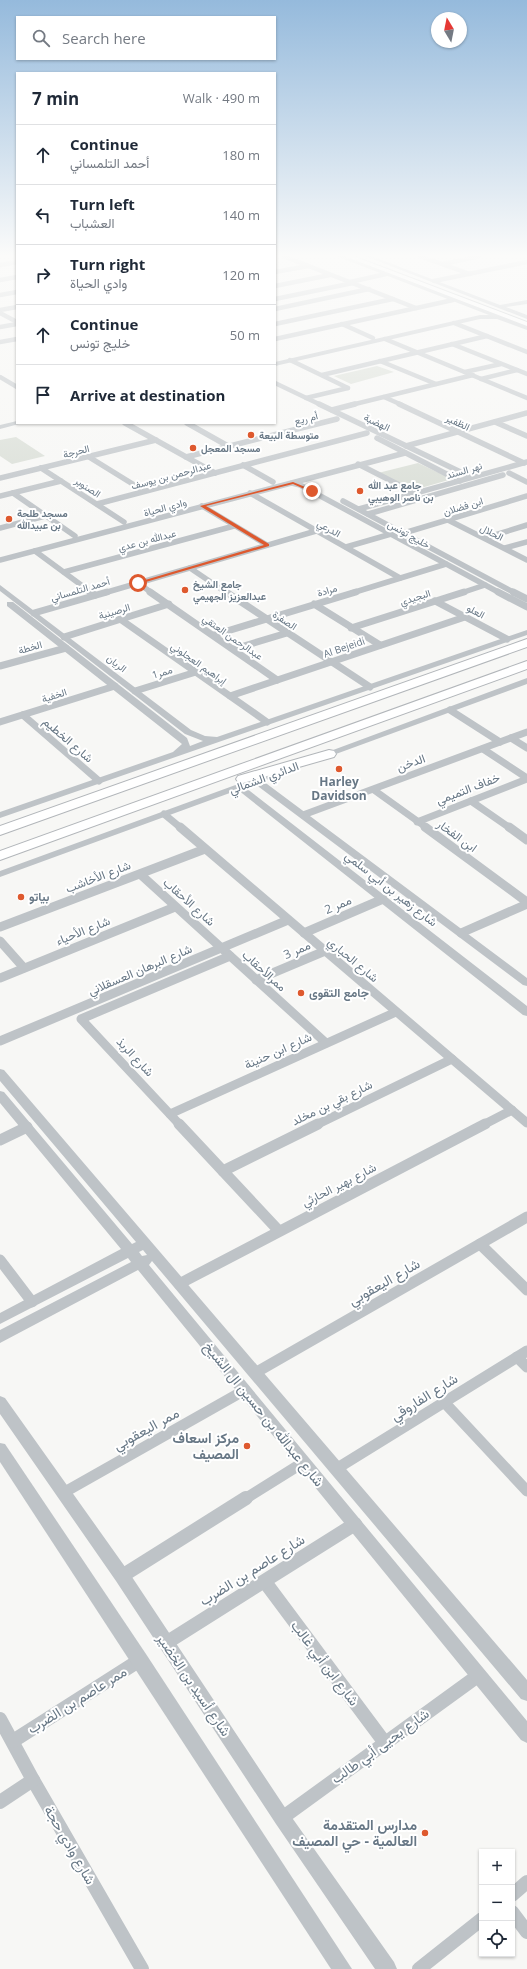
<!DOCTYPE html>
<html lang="en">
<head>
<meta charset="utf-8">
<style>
  body { margin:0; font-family:"Open Sans",Vazirmatn,sans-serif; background:#f6f6f7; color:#1f2937 }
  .controls { position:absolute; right:12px; bottom:12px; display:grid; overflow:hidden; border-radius:0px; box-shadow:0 1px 3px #0004 }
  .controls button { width:36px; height:36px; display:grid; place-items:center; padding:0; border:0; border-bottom:1px solid #e0e1e3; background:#fff; color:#1f2937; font:20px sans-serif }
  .compass { position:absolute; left:431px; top:12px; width:36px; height:36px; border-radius:50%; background:#fff; box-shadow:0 1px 3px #0004; rotate:350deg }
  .stop { position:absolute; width:12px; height:12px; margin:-9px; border:3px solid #de592e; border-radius:50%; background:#fff }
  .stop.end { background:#de592e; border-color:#fff; box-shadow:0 1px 4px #0008 }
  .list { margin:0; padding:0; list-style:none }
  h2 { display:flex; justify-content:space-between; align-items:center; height:52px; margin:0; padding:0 16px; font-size:17px }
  h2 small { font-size:13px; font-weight:400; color:#747a83 }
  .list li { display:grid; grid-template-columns:26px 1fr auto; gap:12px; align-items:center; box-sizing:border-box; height:60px; padding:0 16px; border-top:1px solid #e0e1e3 }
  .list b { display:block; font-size:15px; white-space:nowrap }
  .list p { margin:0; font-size:13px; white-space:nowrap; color:#747a83 }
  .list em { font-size:13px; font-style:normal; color:#747a83 }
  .icon { flex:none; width:22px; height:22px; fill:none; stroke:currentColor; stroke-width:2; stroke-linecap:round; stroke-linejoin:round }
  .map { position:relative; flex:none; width:527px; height:1969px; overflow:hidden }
  .search { position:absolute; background:#fff; box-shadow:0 1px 3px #0004; left:16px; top:16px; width:260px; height:44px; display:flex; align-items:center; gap:10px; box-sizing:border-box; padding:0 14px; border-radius:0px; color:#747a83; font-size:15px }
  .panel { position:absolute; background:#fff; box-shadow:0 1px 3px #0004; left:16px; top:72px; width:260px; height:352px; border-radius:0px }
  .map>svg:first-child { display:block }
  .green { fill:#d7dcd4 }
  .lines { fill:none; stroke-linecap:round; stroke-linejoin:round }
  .primary-casing { stroke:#b2b7bb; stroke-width:2 }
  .motorway-casing { stroke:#b2b6ba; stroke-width:2 }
  .minor-far5 { stroke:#bec3c7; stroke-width:4.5 }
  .minor-far4 { stroke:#bec3c7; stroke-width:5.5 }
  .minor-far3 { stroke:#bec3c7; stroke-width:7 }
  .minor-far2 { stroke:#bec3c7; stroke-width:9 }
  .minor-far1 { stroke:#bec3c7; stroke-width:11 }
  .minor { stroke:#bec3c7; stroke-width:14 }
  .tertiary { fill:#bec3c7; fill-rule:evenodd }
  .primary { fill:#fff; fill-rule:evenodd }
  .motorway { fill:#fff; fill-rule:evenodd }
  .route { fill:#de592e }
  .poi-dot { fill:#de592e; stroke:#fff; stroke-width:1.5 }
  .labels { text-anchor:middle; stroke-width:4; stroke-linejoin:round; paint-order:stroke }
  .far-street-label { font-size:10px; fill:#677785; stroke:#fff }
  .far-poi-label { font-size:10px; font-weight:bold; fill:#677785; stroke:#fff; text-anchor:start }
  .street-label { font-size:12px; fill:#677785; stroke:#fff }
  .poi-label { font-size:12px; font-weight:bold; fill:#677785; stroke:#fff; text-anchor:start }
  .near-street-label { font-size:14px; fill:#677785; stroke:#fff }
  .near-poi-label { font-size:14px; font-weight:bold; fill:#677785; stroke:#fff; text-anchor:end }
</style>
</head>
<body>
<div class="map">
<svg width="527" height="1969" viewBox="0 0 527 1969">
  <rect width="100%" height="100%" fill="#f7f7f5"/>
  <g class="green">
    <path d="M 377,366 L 394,372 L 351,384 L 334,376 Z"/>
    <path d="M 16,437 L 45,456 L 12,464 L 0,456 L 0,440 Z"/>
    <path d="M 418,463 L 452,479 L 414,490 L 378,473 Z"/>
  </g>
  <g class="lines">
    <g class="primary-casing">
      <path id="primary" d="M 344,256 L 353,256 L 527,322 L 527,326 Z"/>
    </g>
    <g class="motorway-casing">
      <g id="motorway">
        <path d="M 527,639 L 527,647 L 0,835 L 0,826 Z"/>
        <path d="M 527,661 L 527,669 L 0,860 L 0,851 Z"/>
        <path d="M 329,750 L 334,751 L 336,754 L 334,757 L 243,783 L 238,782 L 236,779 L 238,776 Z"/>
      </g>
    </g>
    <g class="minor-far5">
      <path d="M 283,256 L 416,308"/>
      <path d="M 419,256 L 470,274"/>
      <path d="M 443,264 L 480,256"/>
      <path d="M 0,265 L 17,262"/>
      <path d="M 275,272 L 308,266"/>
      <path d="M 0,280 L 17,277"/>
      <path d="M 434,281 L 527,262"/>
      <path d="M 350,282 L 386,274"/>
      <path d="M 275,286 L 330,275"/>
      <path d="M 0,295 L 17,292"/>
      <path d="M 275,299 L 353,283"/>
      <path d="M 275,309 L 369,289"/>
      <path d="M 0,310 L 17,307"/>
      <path d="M 0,313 L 17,322"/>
      <path d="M 454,323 L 527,352"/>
      <path d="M 275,324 L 393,299"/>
      <path d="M 342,324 L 373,338"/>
      <path d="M 0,327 L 17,324"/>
      <path d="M 275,339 L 453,300"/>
      <path d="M 385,339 L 527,398"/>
      <path d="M 0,342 L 17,339"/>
      <path d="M 452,344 L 527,374"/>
      <path d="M 290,360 L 348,388"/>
      <path d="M 380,361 L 436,384"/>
      <path d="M 465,372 L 501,364"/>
      <path d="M 322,375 L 487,336"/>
      <path d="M 0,377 L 17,387"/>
      <path d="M 481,379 L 517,370"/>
      <path d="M 275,383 L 321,405"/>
      <path d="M 384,397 L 402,405"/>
      <path d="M 306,398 L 348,388"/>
      <path d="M 351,405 L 473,375"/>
    </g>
    <g class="minor-far4">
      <path d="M 319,404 L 471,477"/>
      <path d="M 399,404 L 524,463"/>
      <path d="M 332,410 L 355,404"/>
      <path d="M 495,422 L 527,436"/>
      <path d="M 125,423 L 215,473"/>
      <path d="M 187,423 L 228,446"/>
      <path d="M 377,438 L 460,481"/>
      <path d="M 406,446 L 527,413"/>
      <path d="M 89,457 L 144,491"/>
      <path d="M 186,457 L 337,419"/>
      <path d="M 358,464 L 415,493"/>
      <path d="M 243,465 L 273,482"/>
      <path d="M 41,468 L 124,522"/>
      <path d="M 509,473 L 527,482"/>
      <path d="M 0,478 L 156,440"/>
      <path d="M 292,483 L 300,485 L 500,593"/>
      <path d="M 13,493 L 75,536"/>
      <path d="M 250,493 L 400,578"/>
      <path d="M 0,496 L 61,481"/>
      <path d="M 343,501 L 515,593"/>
      <path d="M 97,504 L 367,433"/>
      <path d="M 202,506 L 267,545"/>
      <path d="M 359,509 L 527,462"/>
      <path d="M 368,514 L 503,475"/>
      <path d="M 448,520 L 527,560"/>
      <path d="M 0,528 L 45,516"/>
      <path d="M 404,533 L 527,496"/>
      <path d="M 485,538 L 527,525"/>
      <path d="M 346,547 L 391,534"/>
      <path d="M 505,548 L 527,542"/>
      <path d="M 35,551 L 92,593"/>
      <path d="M 0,560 L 405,453"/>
      <path d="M 190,568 L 227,593"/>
      <path d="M 64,572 L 234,526"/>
      <path d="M 138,583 L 152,593"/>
      <path d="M 104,593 L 316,531"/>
      <path d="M 352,593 L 446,564"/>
      <path d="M 461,593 L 485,585"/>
    </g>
    <g class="minor-far3">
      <path d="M 90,592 L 95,595"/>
      <path d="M 150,592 L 277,680"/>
      <path d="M 226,592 L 370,687"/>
      <path d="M 498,592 L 527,607"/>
      <path d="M 513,592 L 527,599"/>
      <path d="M 435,601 L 507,639"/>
      <path d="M 314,604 L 380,645"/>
      <path d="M 34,613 L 107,592"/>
      <path d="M 120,619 L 267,722"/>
      <path d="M 351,628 L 464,592"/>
      <path d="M 214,635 L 356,592"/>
      <path d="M 64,637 L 169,604"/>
      <path d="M 234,649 L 287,633"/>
      <path d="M 0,666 L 66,648"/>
      <path d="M 135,691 L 196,672"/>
      <path d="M 230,696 L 465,617"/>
      <path d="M 450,710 L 500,742"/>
      <path d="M 23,715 L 99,781"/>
      <path d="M 0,722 L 115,686"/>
      <path d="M 511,738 L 527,748"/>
      <path d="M 483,749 L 527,778"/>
      <path d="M 374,790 L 427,828"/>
      <path d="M 471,801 L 510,828"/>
      <path d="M 164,814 L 181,828"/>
      <path d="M 303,815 L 527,732"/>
      <path d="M 417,822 L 527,779"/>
    </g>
    <g class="minor-far2">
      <path d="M 180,827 L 527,1123"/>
      <path d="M 425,827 L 527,902"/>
      <path d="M 509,827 L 527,840"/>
      <path d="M 140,874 L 326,1043"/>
      <path d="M 0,927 L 205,849"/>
      <path d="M 304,933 L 383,899"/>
      <path d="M 461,933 L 527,904"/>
      <path d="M 0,941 L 24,968"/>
      <path d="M 0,978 L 175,907"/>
      <path d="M 256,980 L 325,951"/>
      <path d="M 0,1041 L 288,920"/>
      <path d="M 170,1114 L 396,1012"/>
      <path d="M 180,1125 L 81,1019 L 230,956"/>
      <path d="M 316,1125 L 452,1059"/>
      <path d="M 483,1125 L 512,1110"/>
    </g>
    <g class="minor-far1">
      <path d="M 179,1124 L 279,1231"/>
      <path d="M 0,1140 L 27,1127"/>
      <path d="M 223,1171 L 318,1124"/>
      <path d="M 480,1244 L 527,1290"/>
      <path d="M 0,1260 L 32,1302"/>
      <path d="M 179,1284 L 485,1124"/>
      <path d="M 517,1357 L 527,1367"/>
      <path d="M 255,1373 L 527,1217"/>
      <path d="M 444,1402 L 527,1491"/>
      <path d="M 336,1469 L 527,1351"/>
      <path d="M 63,1493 L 245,1390"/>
      <path d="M 245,1499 L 304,1462"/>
    </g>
    <g class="minor">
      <path d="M 122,1576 L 246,1498"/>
      <path d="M 265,1582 L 385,1743"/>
      <path d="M 166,1643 L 355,1524"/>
      <path d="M 0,1719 L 33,1780 L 142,1969"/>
      <path d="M 13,1741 L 140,1660"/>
      <path d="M 0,1802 L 33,1780"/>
      <path d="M 282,1818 L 479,1675"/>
      <path d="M 512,1895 L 527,1882"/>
      <path d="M 512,1912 L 527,1932"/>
      <path d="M 419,1969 L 482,1919"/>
    </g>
    <g class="tertiary">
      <path d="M 336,256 L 342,256 L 527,326 L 527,330 L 497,319 L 480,319 L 275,366 L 275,362 L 480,315 L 489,315 Z"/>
      <path d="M 365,256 L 371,256 L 500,305 L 527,300 L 527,304 L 506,307 L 527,315 L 527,319 Z"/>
      <path d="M 17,421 L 17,423 L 20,423 L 19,424 L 0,429 L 0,425 Z"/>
      <path d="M 0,585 L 191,730 L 205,736 L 217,737 L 527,630 L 527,635 L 0,818 L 0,812 L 173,752 L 182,744 L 7,606 L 7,602 L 13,602 L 187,738 L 190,746 L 203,741 L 185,734 L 0,591 Z"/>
      <path d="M 527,678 L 527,684 L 325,758 L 319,758 L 317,756 Z"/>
      <path d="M 285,767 L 290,770 L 288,772 L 263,781 L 527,978 L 527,986 L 523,985 L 255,784 L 246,788 L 527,1006 L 527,1016 L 523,1015 L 238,790 L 0,877 L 0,871 Z"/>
      <path d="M 0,1069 L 4,1070 L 527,1680 L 527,1701 L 521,1699 L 152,1261 L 149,1265 L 527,1721 L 527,1743 L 521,1740 L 138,1270 L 0,1343 L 0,1330 L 131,1262 L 128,1258 L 0,1324 L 0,1313 L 121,1249 L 0,1103 L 0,1091 L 4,1092 L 132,1244 L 136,1242 L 0,1081 ZM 143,1250 L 147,1255 L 142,1256 L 139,1252 Z"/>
      <path d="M 0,1396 L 5,1398 L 128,1571 L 288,1812 L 394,1962 L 397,1969 L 375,1969 L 276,1824 L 116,1581 L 0,1414 Z"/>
      <path d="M 0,1443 L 5,1444 L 146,1654 L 352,1969 L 331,1969 L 0,1462 Z"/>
    </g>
    <use href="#primary" class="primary"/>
    <use href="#motorway" class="motorway"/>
  </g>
  <linearGradient id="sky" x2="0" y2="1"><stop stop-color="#95badc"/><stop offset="0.48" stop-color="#fbfbfa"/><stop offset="1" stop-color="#fbfbfa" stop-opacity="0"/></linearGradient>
  <rect width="527" height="532" fill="url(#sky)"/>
  <path class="route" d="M 293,482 L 315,491 L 311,492 L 293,484 L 206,506 L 269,544 L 269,546 L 139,584 L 135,583 L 264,545 L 200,506 Z"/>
  <g class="poi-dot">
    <circle cx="251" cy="435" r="4"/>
    <circle cx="193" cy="448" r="4"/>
    <circle cx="360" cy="491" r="4"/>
    <circle cx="9" cy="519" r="4"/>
    <circle cx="185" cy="590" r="4"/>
    <circle cx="339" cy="769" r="4"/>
    <circle cx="21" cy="897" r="4"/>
    <circle cx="301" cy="993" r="4"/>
    <circle cx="247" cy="1446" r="4"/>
    <circle cx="425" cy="1833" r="4"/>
  </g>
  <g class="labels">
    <g class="far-street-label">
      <text transform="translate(306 418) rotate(-14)" y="4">أم ريع</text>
      <text transform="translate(377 422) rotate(25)" y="4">الهضبة</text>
      <text transform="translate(458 422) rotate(25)" y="4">الظفير</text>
      <text transform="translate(76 451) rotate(-14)" y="4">الحرجة</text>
      <text transform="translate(464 470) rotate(-16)" y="4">نهر السند</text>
      <text transform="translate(171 475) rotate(-15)" y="4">عبدالرحمن بن يوسف</text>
      <text transform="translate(88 487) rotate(33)" y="4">الصنوبر</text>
      <text transform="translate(463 506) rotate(-17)" y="4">ابن فضلان</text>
      <text transform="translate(165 507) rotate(-15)" y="4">وادي الحياة</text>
      <text transform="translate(329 528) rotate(29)" y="4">الدرعي</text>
      <text transform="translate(492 532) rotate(27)" y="4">الحلال</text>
      <text transform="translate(409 534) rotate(29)" y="4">خليج تونس</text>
      <text transform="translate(147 540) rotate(-15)" y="4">عبدالله بن عدي</text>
      <text transform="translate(80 589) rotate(-16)" y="4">أحمد التلمساني</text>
      <text transform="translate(327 590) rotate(-17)" y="4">مرادة</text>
      <text transform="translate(415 597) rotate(-18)" y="4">البجيدي</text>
      <text transform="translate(114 611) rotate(-17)" y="4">الرصينية</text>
      <text transform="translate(476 611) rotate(28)" y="4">العلو</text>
      <text transform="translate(285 620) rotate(33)" y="4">الصفرة</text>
      <text transform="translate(233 637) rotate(35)" y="4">عبدالرحمن العتقي</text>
      <text transform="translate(30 647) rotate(-16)" y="4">الخطة</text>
      <text transform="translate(344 647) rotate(-19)" y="4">Al Bejeidi</text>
      <text transform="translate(117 663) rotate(38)" y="4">الريان</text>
      <text transform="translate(199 663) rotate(35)" y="4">إبراهيم العجلوني</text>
      <text transform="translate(162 672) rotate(-17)" y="4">ممر1</text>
      <text transform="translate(54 695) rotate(-18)" y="4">الخفية</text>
    </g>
    <g class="far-poi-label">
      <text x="259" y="439">متوسطة البيعة</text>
      <text x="201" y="452">مسجد المعجل</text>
      <text x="368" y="489">جامع عبد الله<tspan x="368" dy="12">بن ناصر الوهيبي</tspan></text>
      <text x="17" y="517">مسجد طلحة<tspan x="17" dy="12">بن عبيدالله</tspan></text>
      <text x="193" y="588">جامع الشيخ<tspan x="193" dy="12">عبدالعزيز الجهيمي</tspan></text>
    </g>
    <g class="street-label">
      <text transform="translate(68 740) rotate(41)" y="4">شارع الخطيم</text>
      <text transform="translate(411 763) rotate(-20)" y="4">الدخن</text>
      <text transform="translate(264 778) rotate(-20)" y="4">الدائري الشمالي</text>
      <text transform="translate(468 789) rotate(-21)" y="4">خفاف التميمي</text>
      <text transform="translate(457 836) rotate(36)" y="4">ابن الفخار</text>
      <text transform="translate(98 877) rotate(-21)" y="4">شارع الأخاشب</text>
      <text transform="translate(391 889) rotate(38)" y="4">شارع زهير بن أبي سلمي</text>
      <text transform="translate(189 902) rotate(42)" y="4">شارع الأحقاب</text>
      <text transform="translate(338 905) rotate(-23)" y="4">ممر 2</text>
      <text transform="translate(83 931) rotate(-22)" y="4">شارع الأحياء</text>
      <text transform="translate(297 950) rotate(-23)" y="4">ممر 3</text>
      <text transform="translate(353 960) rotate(40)" y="4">شارع الحباري</text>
      <text transform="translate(140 970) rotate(-23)" y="4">شارع البرهان العسقلاني</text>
      <text transform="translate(264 971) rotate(42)" y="4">ممرالأحقاب</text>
      <text transform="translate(278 1051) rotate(-24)" y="4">شارع ابن حنينة</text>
      <text transform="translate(135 1057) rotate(47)" y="4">شارع الربذ</text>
      <text transform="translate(332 1103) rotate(-26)" y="4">شارع بقي بن مخلد</text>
      <text transform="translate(339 1185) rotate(-27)" y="4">شارع بهير الحارثي</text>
    </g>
    <g class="poi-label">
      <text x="339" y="786" text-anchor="middle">Harley<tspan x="339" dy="14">Davidson</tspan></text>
      <text x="29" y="901">بياتو</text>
      <text x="309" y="997">جامع التقوى</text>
    </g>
    <g class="near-street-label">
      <text transform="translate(384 1282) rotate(-30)" y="5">شارع اليعقوبي</text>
      <text transform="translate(424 1397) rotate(-32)" y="5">شارع الفاروقي</text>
      <text transform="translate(264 1414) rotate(51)" y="5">شارع عبدالله بن حسين ال الشيخ</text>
      <text transform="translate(146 1429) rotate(-29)" y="5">ممر اليعقوبي</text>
      <text transform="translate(252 1570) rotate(-32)" y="5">شارع عاصم بن الضرب</text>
      <text transform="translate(325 1663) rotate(53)" y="5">شارع ابن أبي غالب</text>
      <text transform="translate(194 1685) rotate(56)" y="5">شارع أسيد بن الخضير</text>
      <text transform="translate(77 1700) rotate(-32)" y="5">ممر عاصم بن الضرب</text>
      <text transform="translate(380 1746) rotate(-36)" y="5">شارع يحيى أبي طالب</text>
      <text transform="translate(70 1845) rotate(60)" y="5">شارع وادي حجة</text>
    </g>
    <g class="near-poi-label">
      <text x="239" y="1443">مركز اسعاف<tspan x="239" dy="16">المصيف</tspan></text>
      <text x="417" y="1830">مدارس المتقدمة<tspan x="417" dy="16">العالمية - حي المصيف</tspan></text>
    </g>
  </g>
</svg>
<div class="controls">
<button>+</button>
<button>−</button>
<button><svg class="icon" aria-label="locate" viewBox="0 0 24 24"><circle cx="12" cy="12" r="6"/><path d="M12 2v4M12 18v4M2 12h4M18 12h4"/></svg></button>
</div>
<svg class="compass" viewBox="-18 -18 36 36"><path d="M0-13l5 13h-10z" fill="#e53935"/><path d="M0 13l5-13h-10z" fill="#747a83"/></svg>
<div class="stop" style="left:138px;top:583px"></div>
<div class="stop end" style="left:312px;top:491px"></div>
<div class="search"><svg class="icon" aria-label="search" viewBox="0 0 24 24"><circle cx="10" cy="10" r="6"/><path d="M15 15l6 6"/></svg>Search here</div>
<section class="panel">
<h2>7 min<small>Walk · 490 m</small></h2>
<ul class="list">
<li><svg class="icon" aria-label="ahead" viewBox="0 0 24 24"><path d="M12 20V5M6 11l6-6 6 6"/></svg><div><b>Continue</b><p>أحمد التلمساني</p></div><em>180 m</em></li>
<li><svg class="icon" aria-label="left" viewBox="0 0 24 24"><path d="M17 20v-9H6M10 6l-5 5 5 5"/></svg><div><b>Turn left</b><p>العشباب</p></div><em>140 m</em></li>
<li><svg class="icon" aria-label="right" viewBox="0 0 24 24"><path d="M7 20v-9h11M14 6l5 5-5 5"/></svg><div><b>Turn right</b><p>وادي الحياة</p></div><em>120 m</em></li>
<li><svg class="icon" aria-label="ahead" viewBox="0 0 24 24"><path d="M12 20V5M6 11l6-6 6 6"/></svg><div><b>Continue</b><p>خليج تونس</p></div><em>50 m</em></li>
<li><svg class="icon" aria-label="arrive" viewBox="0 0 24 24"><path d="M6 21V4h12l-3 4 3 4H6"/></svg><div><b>Arrive at destination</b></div></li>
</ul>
</section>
</div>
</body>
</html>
